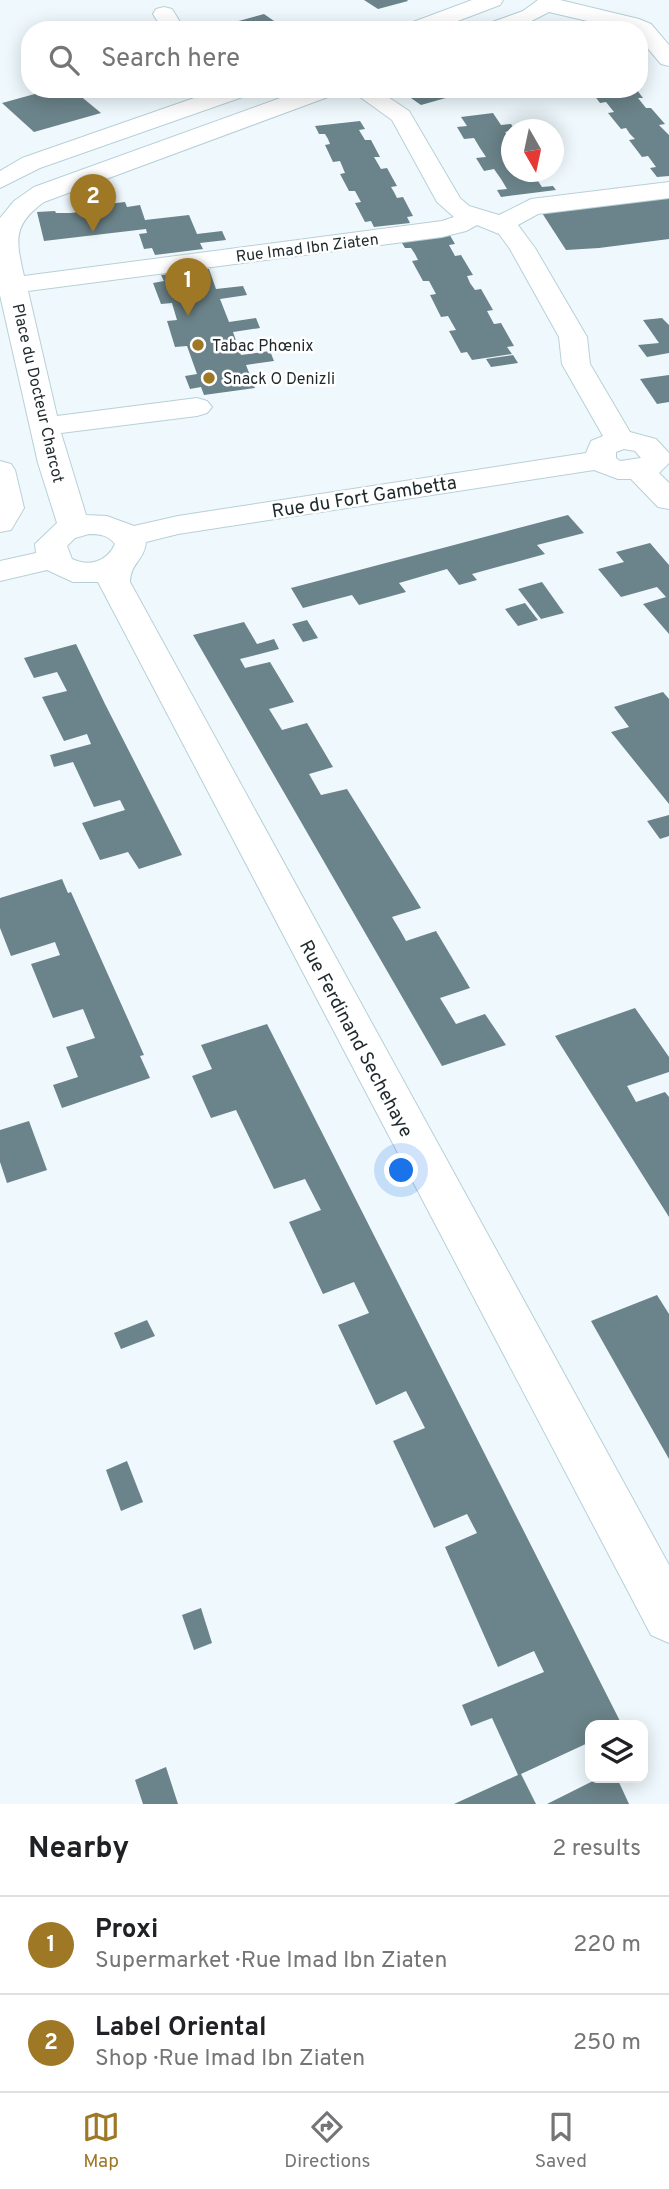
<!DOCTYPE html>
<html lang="en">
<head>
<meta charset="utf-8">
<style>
  body { margin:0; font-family:Overpass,sans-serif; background:#f6f6f6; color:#202124 }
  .controls { position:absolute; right:21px; bottom:21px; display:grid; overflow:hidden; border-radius:14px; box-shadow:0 4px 18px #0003 }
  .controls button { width:63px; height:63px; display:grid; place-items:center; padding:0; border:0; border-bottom:2px solid #e0e0e0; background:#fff; color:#202124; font:35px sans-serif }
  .compass { position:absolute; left:501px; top:119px; width:63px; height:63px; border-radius:50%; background:#fff; box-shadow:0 4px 18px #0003; rotate:171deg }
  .you { position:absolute; left:402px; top:1171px; width:24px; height:24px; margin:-18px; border:5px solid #fff; border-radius:50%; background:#1a73e8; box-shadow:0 0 0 10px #1a73e833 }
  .badge { display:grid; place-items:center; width:46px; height:46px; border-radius:50%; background:#9f7825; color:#fff; font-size:23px; font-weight:700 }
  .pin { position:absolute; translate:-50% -58px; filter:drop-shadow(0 2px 4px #0008) }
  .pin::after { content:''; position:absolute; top:37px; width:24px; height:21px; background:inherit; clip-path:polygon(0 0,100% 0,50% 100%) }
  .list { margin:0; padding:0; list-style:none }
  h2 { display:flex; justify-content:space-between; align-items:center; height:91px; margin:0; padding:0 28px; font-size:30px }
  h2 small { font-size:23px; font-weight:400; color:#757577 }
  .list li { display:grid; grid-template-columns:46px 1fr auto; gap:21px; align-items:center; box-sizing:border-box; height:98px; padding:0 28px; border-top:2px solid #e0e0e0 }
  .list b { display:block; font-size:26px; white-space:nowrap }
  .list p { margin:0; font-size:23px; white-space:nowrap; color:#757577 }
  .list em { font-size:23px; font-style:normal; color:#757577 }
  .icon { flex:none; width:38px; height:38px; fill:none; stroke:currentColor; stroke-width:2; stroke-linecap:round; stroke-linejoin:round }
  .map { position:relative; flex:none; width:669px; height:1804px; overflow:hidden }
  .search { position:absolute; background:#fff; box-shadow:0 4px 18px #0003; left:21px; right:21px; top:21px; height:77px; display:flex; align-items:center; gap:18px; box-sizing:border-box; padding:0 24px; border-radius:28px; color:#757577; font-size:26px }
  .sheet { height:287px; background:#fff }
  nav { display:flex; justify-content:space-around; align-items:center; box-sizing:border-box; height:98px; border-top:2px solid #e0e0e0; background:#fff; font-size:19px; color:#757577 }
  nav a { display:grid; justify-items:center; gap:4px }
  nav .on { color:#9f7825 }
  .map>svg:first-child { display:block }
  .building { fill:#6b838a }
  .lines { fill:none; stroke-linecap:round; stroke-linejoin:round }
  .minor-casing { stroke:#b7d0d8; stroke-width:2 }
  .minor { fill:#fff; fill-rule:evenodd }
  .poi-dot { fill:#9f7825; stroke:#fff; stroke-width:2.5 }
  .labels { text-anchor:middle; stroke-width:5; stroke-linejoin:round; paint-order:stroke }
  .far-street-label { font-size:16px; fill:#1f292c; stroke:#fff }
  .far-poi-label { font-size:16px; fill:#1f292c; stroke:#fff; text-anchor:start }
  .street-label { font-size:19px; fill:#1f292c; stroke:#fff }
</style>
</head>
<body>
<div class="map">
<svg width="669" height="1804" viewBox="0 0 669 1804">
  <rect width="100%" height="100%" fill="#eff9fd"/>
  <g class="building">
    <path d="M 364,0 L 407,0 L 408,1 L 378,9 Z"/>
    <path d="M 264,14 L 287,30 L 209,30 L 209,29 Z"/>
    <path d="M 53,89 L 72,89 L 101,113 L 34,132 L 2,103 Z"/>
    <path d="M 398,89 L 474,89 L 474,90 L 421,105 Z"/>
    <path d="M 637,90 L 643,98 L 638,98 L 646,108 L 651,108 L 665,124 L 659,125 L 669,135 L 669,176 L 657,177 L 650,168 L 656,167 L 648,156 L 642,157 L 629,140 L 635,139 L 630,134 L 626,128 L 621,129 L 608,113 L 614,112 L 606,102 L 600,103 L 594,95 Z"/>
    <path d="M 493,113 L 501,125 L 511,124 L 515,130 L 505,132 L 512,141 L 512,172 L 532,172 L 542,187 L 553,186 L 556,190 L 501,197 L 497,190 L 507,189 L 501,179 L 494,169 L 484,171 L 476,158 L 486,157 L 480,148 L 474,138 L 464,139 L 457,127 L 467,126 L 461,117 Z"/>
    <path d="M 360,121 L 365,129 L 359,130 L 365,140 L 371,140 L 380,157 L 374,157 L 381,169 L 387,168 L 397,186 L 391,187 L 394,192 L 397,198 L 403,197 L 413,216 L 407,217 L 410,223 L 374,227 L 371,221 L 365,222 L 355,203 L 361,202 L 355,191 L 349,191 L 340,174 L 345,173 L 340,161 L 333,162 L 325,145 L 330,144 L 328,139 L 325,134 L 319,134 L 315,126 Z"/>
    <path d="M 669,198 L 669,239 L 599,248 L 566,250 L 542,213 Z"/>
    <path d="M 125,202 L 127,207 L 140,205 L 145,220 L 189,215 L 197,234 L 222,231 L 226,240 L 200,243 L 203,249 L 155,255 L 152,248 L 144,249 L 139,234 L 147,233 L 146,229 L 44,241 L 37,212 L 55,211 L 56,213 L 70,213 L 79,212 L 77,208 L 97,205 L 98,208 L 103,208 L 107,207 L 107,204 Z"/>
    <path d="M 448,232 L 455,244 L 449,245 L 455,256 L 461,255 L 473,275 L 467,276 L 470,283 L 475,290 L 481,289 L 493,310 L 487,311 L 494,324 L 501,323 L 514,346 L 507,347 L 512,354 L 472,360 L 467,352 L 461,353 L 449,331 L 456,330 L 448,316 L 441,317 L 430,295 L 436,294 L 429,281 L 423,281 L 412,261 L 418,260 L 415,254 L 411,248 L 405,248 L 399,238 Z"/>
    <path d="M 209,269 L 216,289 L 243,286 L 247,295 L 220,299 L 229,322 L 256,318 L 260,328 L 233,332 L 241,355 L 270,351 L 274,361 L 246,365 L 255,388 L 204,395 L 201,387 L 190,389 L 185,376 L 197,374 L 187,346 L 175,347 L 167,321 L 177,320 L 172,303 L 161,304 L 153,283 L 164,281 L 161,275 Z"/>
    <path d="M 662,318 L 669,325 L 669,353 L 647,357 L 638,345 L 659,343 L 643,320 Z"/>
    <path d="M 513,355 L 518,363 L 491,367 L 486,359 Z"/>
    <path d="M 669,375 L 669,402 L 657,404 L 640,379 Z"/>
    <path d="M 568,515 L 584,533 L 537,545 L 545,554 L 472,574 L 477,580 L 459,585 L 447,569 L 399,583 L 406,592 L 359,605 L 352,595 L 303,608 L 291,588 Z"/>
    <path d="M 650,543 L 669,565 L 669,634 L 643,604 L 666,597 L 657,587 L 621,597 L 598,569 L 624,562 L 616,552 Z"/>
    <path d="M 542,582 L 564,613 L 541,619 L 518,589 Z"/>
    <path d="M 525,603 L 538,620 L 518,626 L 505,609 Z"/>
    <path d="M 307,620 L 318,638 L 303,642 L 292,624 Z"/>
    <path d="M 244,622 L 257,644 L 274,639 L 279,649 L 240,659 L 245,668 L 270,662 L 294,702 L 269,709 L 282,730 L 307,723 L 333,767 L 309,774 L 321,795 L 347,789 L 421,908 L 392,917 L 401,932 L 406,941 L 436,931 L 470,988 L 440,998 L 456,1024 L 485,1014 L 506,1045 L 442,1066 L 193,635 Z"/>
    <path d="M 76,644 L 105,704 L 182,855 L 139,869 L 128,852 L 100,860 L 82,823 L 125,810 L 120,800 L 94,807 L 73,762 L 54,767 L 50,755 L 91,744 L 87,734 L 64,741 L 42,697 L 67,691 L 57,672 L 34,678 L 24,658 Z"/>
    <path d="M 663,692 L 669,699 L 669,804 L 611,732 L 629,727 L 614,707 Z"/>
    <path d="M 669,815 L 669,836 L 660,839 L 647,821 Z"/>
    <path d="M 62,879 L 68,893 L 71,892 L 144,1055 L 140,1056 L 150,1078 L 62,1108 L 53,1085 L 78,1077 L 66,1047 L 95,1038 L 83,1009 L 53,1018 L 31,964 L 60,955 L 55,942 L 11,956 L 0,928 L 0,898 Z"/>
    <path d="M 635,1008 L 669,1057 L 669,1072 L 627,1086 L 636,1102 L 665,1092 L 669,1097 L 669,1217 L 555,1036 Z"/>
    <path d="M 267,1024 L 622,1725 L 590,1725 L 590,1742 L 521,1774 L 536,1804 L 454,1804 L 518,1775 L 492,1718 L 471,1726 L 462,1705 L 544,1672 L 534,1651 L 498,1667 L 445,1547 L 477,1533 L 467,1514 L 434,1528 L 393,1441 L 425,1428 L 406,1391 L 376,1405 L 338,1325 L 369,1313 L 354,1282 L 323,1294 L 289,1222 L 321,1210 L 305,1179 L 274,1189 L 236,1110 L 211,1118 L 192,1076 L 212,1069 L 201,1045 Z"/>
    <path d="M 29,1121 L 47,1170 L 7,1183 L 0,1162 L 0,1130 Z"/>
    <path d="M 657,1295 L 669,1314 L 669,1459 L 591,1321 Z"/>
    <path d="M 147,1320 L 155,1336 L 121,1349 L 114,1333 Z"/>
    <path d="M 127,1461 L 143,1502 L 121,1511 L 106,1470 Z"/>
    <path d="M 201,1608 L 212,1643 L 194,1650 L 182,1615 Z"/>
    <path d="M 166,1767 L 178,1804 L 143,1804 L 135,1780 Z"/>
    <path d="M 599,1778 L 617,1778 L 629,1804 L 547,1804 Z"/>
  </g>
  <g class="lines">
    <g class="minor-casing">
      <g id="minor">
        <path d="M 472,0 L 503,0 L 500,5 L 434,30 L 402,30 L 405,25 Z"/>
        <path d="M 538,0 L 560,0 L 639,19 L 651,24 L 669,45 L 669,66 L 661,64 L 639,38 L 639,30 L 626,30 L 549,12 L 514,30 L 481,30 L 484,25 L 523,11 Z"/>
        <path d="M 164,7 L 172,9 L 185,30 L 163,30 L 153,14 L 156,9 Z"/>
        <path d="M 220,89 L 254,89 L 251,94 L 40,168 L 0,188 L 0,171 L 22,158 Z"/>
        <path d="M 305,89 L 339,89 L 336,94 L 44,202 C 12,225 16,241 24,276 L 442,221 L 454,217 L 437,202 L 392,120 L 349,89 L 376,89 L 409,111 L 460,198 L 469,206 L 499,215 L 531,199 L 669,182 L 669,198 L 538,214 L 518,225 L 535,248 L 587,337 L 590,364 L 630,432 L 656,439 L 669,453 L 669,463 L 659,473 L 669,483 L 669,509 L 658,507 L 631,479 L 618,479 L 594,470 L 178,534 L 146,542 C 144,561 131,562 130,582 L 669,1565 L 669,1643 L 651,1635 L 98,582 L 73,582 L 47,570 L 0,581 L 0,561 L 36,553 L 35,544 L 57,523 L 38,463 L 0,295 L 0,218 L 14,201 L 34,187 ZM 477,225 L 499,234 L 510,249 L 559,337 L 562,364 L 603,436 L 591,441 L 586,453 L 178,516 L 134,526 L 107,516 L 86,515 L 61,433 L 197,416 L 207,413 L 212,407 L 207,401 L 197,398 L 57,416 L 28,291 L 442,237 L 466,231 ZM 624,449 L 635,451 L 641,458 L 620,461 L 616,458 L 616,452 ZM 89,534 C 100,534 108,535 115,544 C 107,562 89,567 72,559 L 67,546 L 75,538 Z"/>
        <path d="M 0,461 L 11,464 L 15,470 L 24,508 L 11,530 L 0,532 Z"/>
      </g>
    </g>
    <use href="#minor" class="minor"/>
  </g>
  <g class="poi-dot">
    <circle cx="198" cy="345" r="7"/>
    <circle cx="209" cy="378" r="7"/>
  </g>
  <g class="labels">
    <g class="far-street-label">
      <text transform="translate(307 247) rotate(-7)" y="6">Rue Imad Ibn Ziaten</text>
      <text transform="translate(39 393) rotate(77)" y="6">Place du Docteur Charcot</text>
    </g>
    <g class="far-poi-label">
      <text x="212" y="351">Tabac Phœnix</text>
      <text x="223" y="384">Snack O Denizli</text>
    </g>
    <g class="street-label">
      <text transform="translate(364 496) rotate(-9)" y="7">Rue du Fort Gambetta</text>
      <text transform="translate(357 1038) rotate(62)" y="7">Rue Ferdinand Sechehaye</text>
    </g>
  </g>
</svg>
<div class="controls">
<button><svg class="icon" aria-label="layers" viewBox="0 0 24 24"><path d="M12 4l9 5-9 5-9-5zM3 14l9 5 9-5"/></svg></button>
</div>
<svg class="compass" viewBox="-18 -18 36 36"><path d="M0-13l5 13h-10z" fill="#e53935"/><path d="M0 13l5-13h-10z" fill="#757577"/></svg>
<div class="you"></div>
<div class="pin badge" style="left:188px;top:316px">1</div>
<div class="pin badge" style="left:93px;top:232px">2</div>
<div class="search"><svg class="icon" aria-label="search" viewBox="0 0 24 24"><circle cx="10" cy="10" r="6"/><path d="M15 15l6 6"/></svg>Search here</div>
</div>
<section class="sheet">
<h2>Nearby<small>2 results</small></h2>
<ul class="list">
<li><span class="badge">1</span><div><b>Proxi</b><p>Supermarket · Rue Imad Ibn Ziaten</p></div><em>220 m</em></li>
<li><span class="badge">2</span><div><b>Label Oriental</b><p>Shop · Rue Imad Ibn Ziaten</p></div><em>250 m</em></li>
</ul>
</section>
<nav>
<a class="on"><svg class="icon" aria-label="map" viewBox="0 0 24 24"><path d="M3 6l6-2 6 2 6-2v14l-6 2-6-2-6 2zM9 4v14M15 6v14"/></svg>Map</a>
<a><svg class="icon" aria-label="directions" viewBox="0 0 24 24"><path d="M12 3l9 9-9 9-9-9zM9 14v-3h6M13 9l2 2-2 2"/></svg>Directions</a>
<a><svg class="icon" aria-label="saved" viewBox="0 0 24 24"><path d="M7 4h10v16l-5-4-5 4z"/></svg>Saved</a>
</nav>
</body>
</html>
